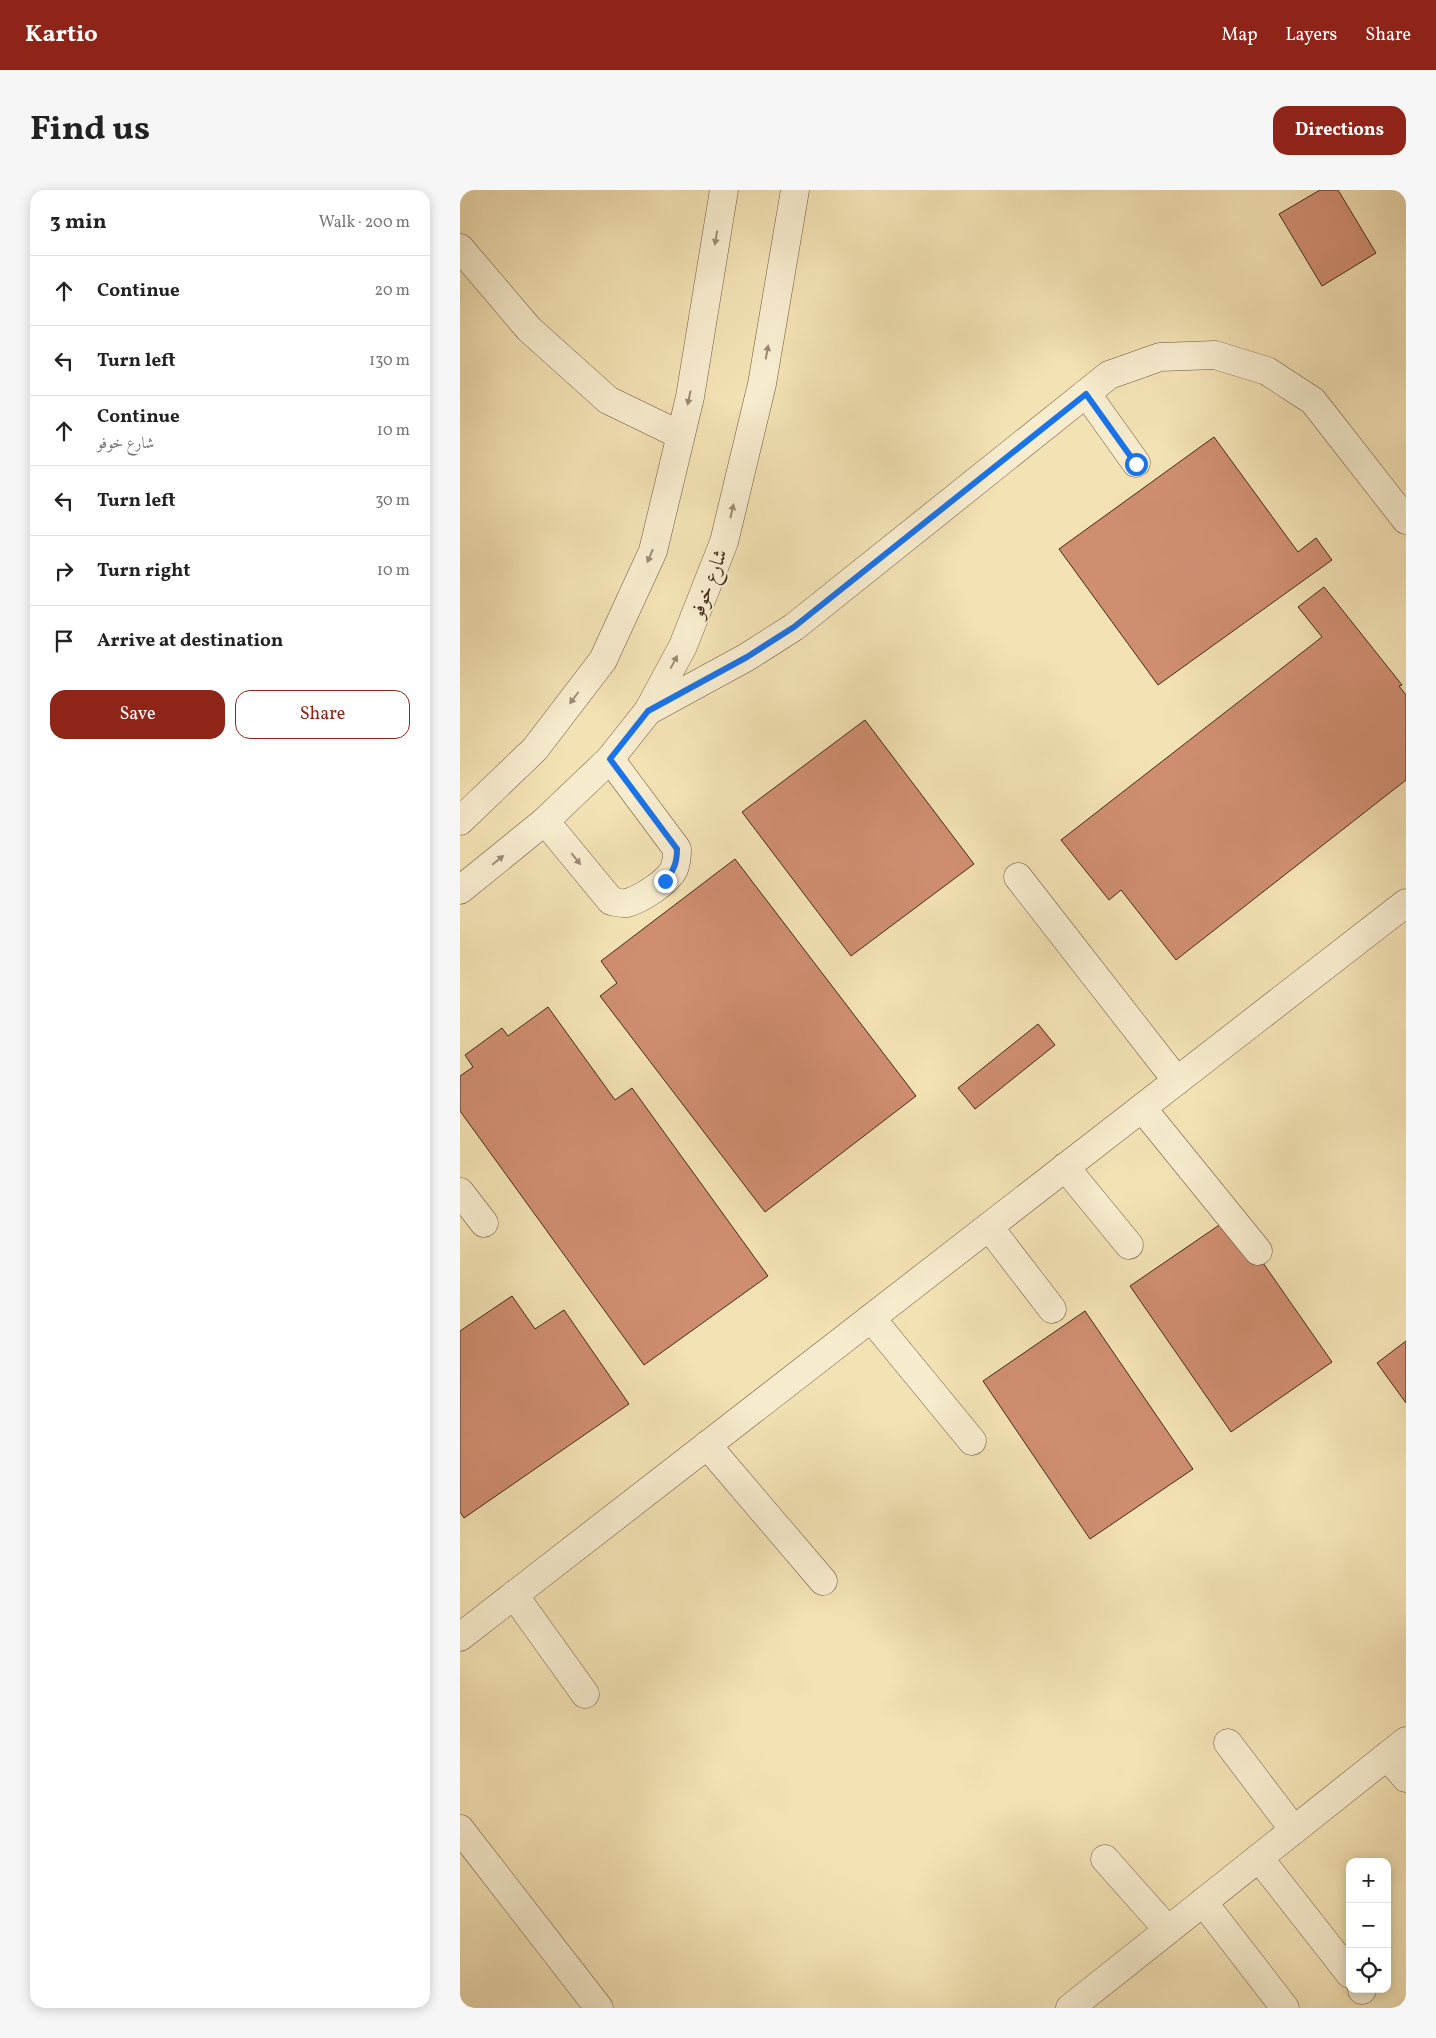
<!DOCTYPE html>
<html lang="en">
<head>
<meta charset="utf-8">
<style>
  body { margin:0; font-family:Vollkorn,Amiri,serif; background:#f6f6f6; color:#222 }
  .controls { position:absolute; right:15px; bottom:15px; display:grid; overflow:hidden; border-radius:10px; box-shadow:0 2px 12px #0003 }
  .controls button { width:45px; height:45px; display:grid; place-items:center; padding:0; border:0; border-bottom:1px solid #e0e0e0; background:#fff; color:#222; font:25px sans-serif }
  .stop { position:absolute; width:15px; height:15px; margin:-11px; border:4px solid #1a73e8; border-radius:50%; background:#fff }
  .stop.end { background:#1a73e8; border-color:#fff; box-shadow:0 1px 5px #0008 }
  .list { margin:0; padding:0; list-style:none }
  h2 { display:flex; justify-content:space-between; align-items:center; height:65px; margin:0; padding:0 20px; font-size:21px }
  h2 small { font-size:16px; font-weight:400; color:#767676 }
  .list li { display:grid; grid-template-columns:32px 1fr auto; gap:15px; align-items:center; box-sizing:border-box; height:70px; padding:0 20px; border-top:1px solid #e0e0e0 }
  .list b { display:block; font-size:19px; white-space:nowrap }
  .list p { margin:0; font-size:16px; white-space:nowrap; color:#767676 }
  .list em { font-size:16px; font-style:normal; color:#767676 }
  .actions { display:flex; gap:10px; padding:15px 20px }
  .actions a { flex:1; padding:11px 0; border:1px solid #8f2418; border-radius:15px; text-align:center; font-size:18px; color:#8f2418 }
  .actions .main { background:#8f2418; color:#fff }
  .icon { flex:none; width:28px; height:28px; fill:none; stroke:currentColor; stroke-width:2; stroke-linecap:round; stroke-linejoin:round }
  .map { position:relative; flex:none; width:946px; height:1818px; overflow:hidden; border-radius:15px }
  header { display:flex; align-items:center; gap:30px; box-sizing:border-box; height:70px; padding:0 25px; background:#8f2418; color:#fff }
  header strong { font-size:24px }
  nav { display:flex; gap:28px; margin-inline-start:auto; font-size:18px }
  .intro { display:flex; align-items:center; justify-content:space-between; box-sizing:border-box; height:120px; padding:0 30px }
  h1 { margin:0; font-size:35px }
  .button { padding:12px 22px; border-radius:15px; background:#8f2418; color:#fff; font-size:18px; font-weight:700 }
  main { display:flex; gap:30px; padding:0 30px }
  aside { flex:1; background:#fff; border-radius:15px; box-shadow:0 2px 12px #0003 }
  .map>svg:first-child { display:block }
  .building { fill:#d08e71; stroke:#43291b }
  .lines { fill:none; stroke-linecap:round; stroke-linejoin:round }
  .minor-casing { stroke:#6f5741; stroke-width:29 }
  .minor { stroke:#f7ecce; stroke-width:28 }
  .oneway { fill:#9d8a74 }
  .route { stroke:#1a73e8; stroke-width:6 }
  .labels { text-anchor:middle; stroke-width:4; stroke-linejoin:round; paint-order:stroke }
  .street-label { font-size:20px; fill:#43291b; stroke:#f7ecce }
</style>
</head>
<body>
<header>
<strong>Kartio</strong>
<nav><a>Map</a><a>Layers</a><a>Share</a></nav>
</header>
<div class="intro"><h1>Find us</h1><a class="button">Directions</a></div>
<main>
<aside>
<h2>3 min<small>Walk · 200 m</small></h2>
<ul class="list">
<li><svg class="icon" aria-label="ahead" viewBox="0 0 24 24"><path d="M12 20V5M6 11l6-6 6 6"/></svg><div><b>Continue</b></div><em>20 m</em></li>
<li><svg class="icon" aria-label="left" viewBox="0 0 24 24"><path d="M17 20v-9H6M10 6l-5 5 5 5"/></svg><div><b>Turn left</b></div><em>130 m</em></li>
<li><svg class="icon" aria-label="ahead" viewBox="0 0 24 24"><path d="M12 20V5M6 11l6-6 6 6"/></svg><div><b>Continue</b><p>شارع خوفو</p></div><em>10 m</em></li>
<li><svg class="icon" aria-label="left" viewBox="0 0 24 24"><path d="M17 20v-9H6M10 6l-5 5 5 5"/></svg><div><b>Turn left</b></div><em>30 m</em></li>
<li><svg class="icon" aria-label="right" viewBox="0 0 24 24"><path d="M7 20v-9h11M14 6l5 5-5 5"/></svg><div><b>Turn right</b></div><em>10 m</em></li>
<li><svg class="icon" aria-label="arrive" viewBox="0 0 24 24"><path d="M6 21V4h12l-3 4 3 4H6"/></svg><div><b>Arrive at destination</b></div></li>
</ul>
<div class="actions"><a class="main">Save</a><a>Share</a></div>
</aside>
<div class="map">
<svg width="946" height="1818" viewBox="0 0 946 1818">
  <rect width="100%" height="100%" fill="#f3e2b4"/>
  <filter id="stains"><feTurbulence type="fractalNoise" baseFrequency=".004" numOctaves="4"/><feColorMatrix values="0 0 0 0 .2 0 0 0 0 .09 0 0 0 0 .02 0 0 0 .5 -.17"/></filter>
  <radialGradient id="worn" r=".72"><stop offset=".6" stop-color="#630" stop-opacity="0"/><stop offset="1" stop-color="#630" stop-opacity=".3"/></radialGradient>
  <g class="building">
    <path d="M 860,0 L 878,0 L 916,63 L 862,96 L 819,24 Z"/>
    <path d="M 754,247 L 838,362 L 856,348 L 872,370 L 698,495 L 599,359 Z"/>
    <path d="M 864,397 L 942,495 L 939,496 L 946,505 L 946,590 L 716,770 L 661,700 L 649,710 L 601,650 L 862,447 L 838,417 Z"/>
    <path d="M 405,530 L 514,674 L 391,766 L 282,622 Z"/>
    <path d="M 275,669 L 456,906 L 305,1022 L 140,806 L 157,793 L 141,771 Z"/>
    <path d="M 88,817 L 155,910 L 172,898 L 308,1086 L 184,1175 L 0,921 L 0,886 L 13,877 L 5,865 L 42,838 L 48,846 Z"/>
    <path d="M 578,834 L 595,855 L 515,919 L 498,898 Z"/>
    <path d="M 771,1027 L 872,1172 L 771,1242 L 670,1096 Z"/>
    <path d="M 52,1106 L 75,1139 L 104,1120 L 169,1214 L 4,1328 L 0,1322 L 0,1141 Z"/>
    <path d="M 625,1121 L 733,1279 L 630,1349 L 523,1191 Z"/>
    <path d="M 946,1151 L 946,1213 L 917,1173 Z"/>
  </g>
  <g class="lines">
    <g class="minor-casing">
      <g id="minor">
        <path d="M 0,58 L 69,139 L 148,210 L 220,245"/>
        <path d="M 626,203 L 676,273"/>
        <path d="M 188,521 L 287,467 L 334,437 L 649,185 L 700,167 L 755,165 L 807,181 L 853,211 L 946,330"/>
        <path d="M 0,631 L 75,559 L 143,470 L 193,361 L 230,207 L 264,0"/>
        <path d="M 85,631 L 151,711 C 156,712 162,714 167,713 C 181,709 208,692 214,679 C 217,672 217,666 217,659 L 150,569"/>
        <path d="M 558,687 L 717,891"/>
        <path d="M 0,700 L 85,631 L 150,569 L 188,521 L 223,456 L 264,352 L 302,194 L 335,0"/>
        <path d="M 682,918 L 798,1061"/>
        <path d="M 605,977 L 669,1055"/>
        <path d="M 0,1002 L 24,1033"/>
        <path d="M 529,1037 L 592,1119"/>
        <path d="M 411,1128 L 512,1251"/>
        <path d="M 247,1255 L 363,1391"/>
        <path d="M 54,1405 L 125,1504"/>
        <path d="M 0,1447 L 946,713"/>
        <path d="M 768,1553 L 834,1640"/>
        <path d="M 927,1566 L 946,1588"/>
        <path d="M 0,1639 L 139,1818"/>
        <path d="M 799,1668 L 890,1784"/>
        <path d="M 645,1669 L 708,1740"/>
        <path d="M 743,1712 L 825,1818"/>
        <path d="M 902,1799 L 902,1800"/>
        <path d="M 610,1818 L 946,1551"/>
      </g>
    </g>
    <use href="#minor" class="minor"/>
  </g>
  <defs><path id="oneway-solid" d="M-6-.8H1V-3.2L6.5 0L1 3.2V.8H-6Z" transform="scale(1.25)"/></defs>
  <g class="oneway">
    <use href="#oneway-solid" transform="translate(256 48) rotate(99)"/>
    <use href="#oneway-solid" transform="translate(307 162) rotate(-80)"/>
    <use href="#oneway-solid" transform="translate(229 208) rotate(102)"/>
    <use href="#oneway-solid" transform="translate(272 321) rotate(-77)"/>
    <use href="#oneway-solid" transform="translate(190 366) rotate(113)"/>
    <use href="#oneway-solid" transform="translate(214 472) rotate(-62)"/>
    <use href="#oneway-solid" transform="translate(114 508) rotate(127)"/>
    <use href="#oneway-solid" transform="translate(116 669) rotate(51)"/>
    <use href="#oneway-solid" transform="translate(38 670) rotate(-39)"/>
  </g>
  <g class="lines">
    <path class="route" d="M 205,691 C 214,680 217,673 217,659 L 150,569 L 188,521 L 287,467 L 334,437 L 626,204 L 676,274"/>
  </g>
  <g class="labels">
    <g class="street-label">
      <text transform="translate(248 393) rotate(-69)" y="7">شارع خوفو</text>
    </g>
  </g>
  <rect width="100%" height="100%" filter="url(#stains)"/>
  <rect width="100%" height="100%" fill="url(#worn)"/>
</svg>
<div class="controls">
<button>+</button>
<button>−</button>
<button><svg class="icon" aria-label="locate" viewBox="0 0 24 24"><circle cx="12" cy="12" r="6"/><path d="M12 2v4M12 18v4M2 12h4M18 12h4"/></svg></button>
</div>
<div class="stop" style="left:676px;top:274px"></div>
<div class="stop end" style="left:205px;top:691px"></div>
</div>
</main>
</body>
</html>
